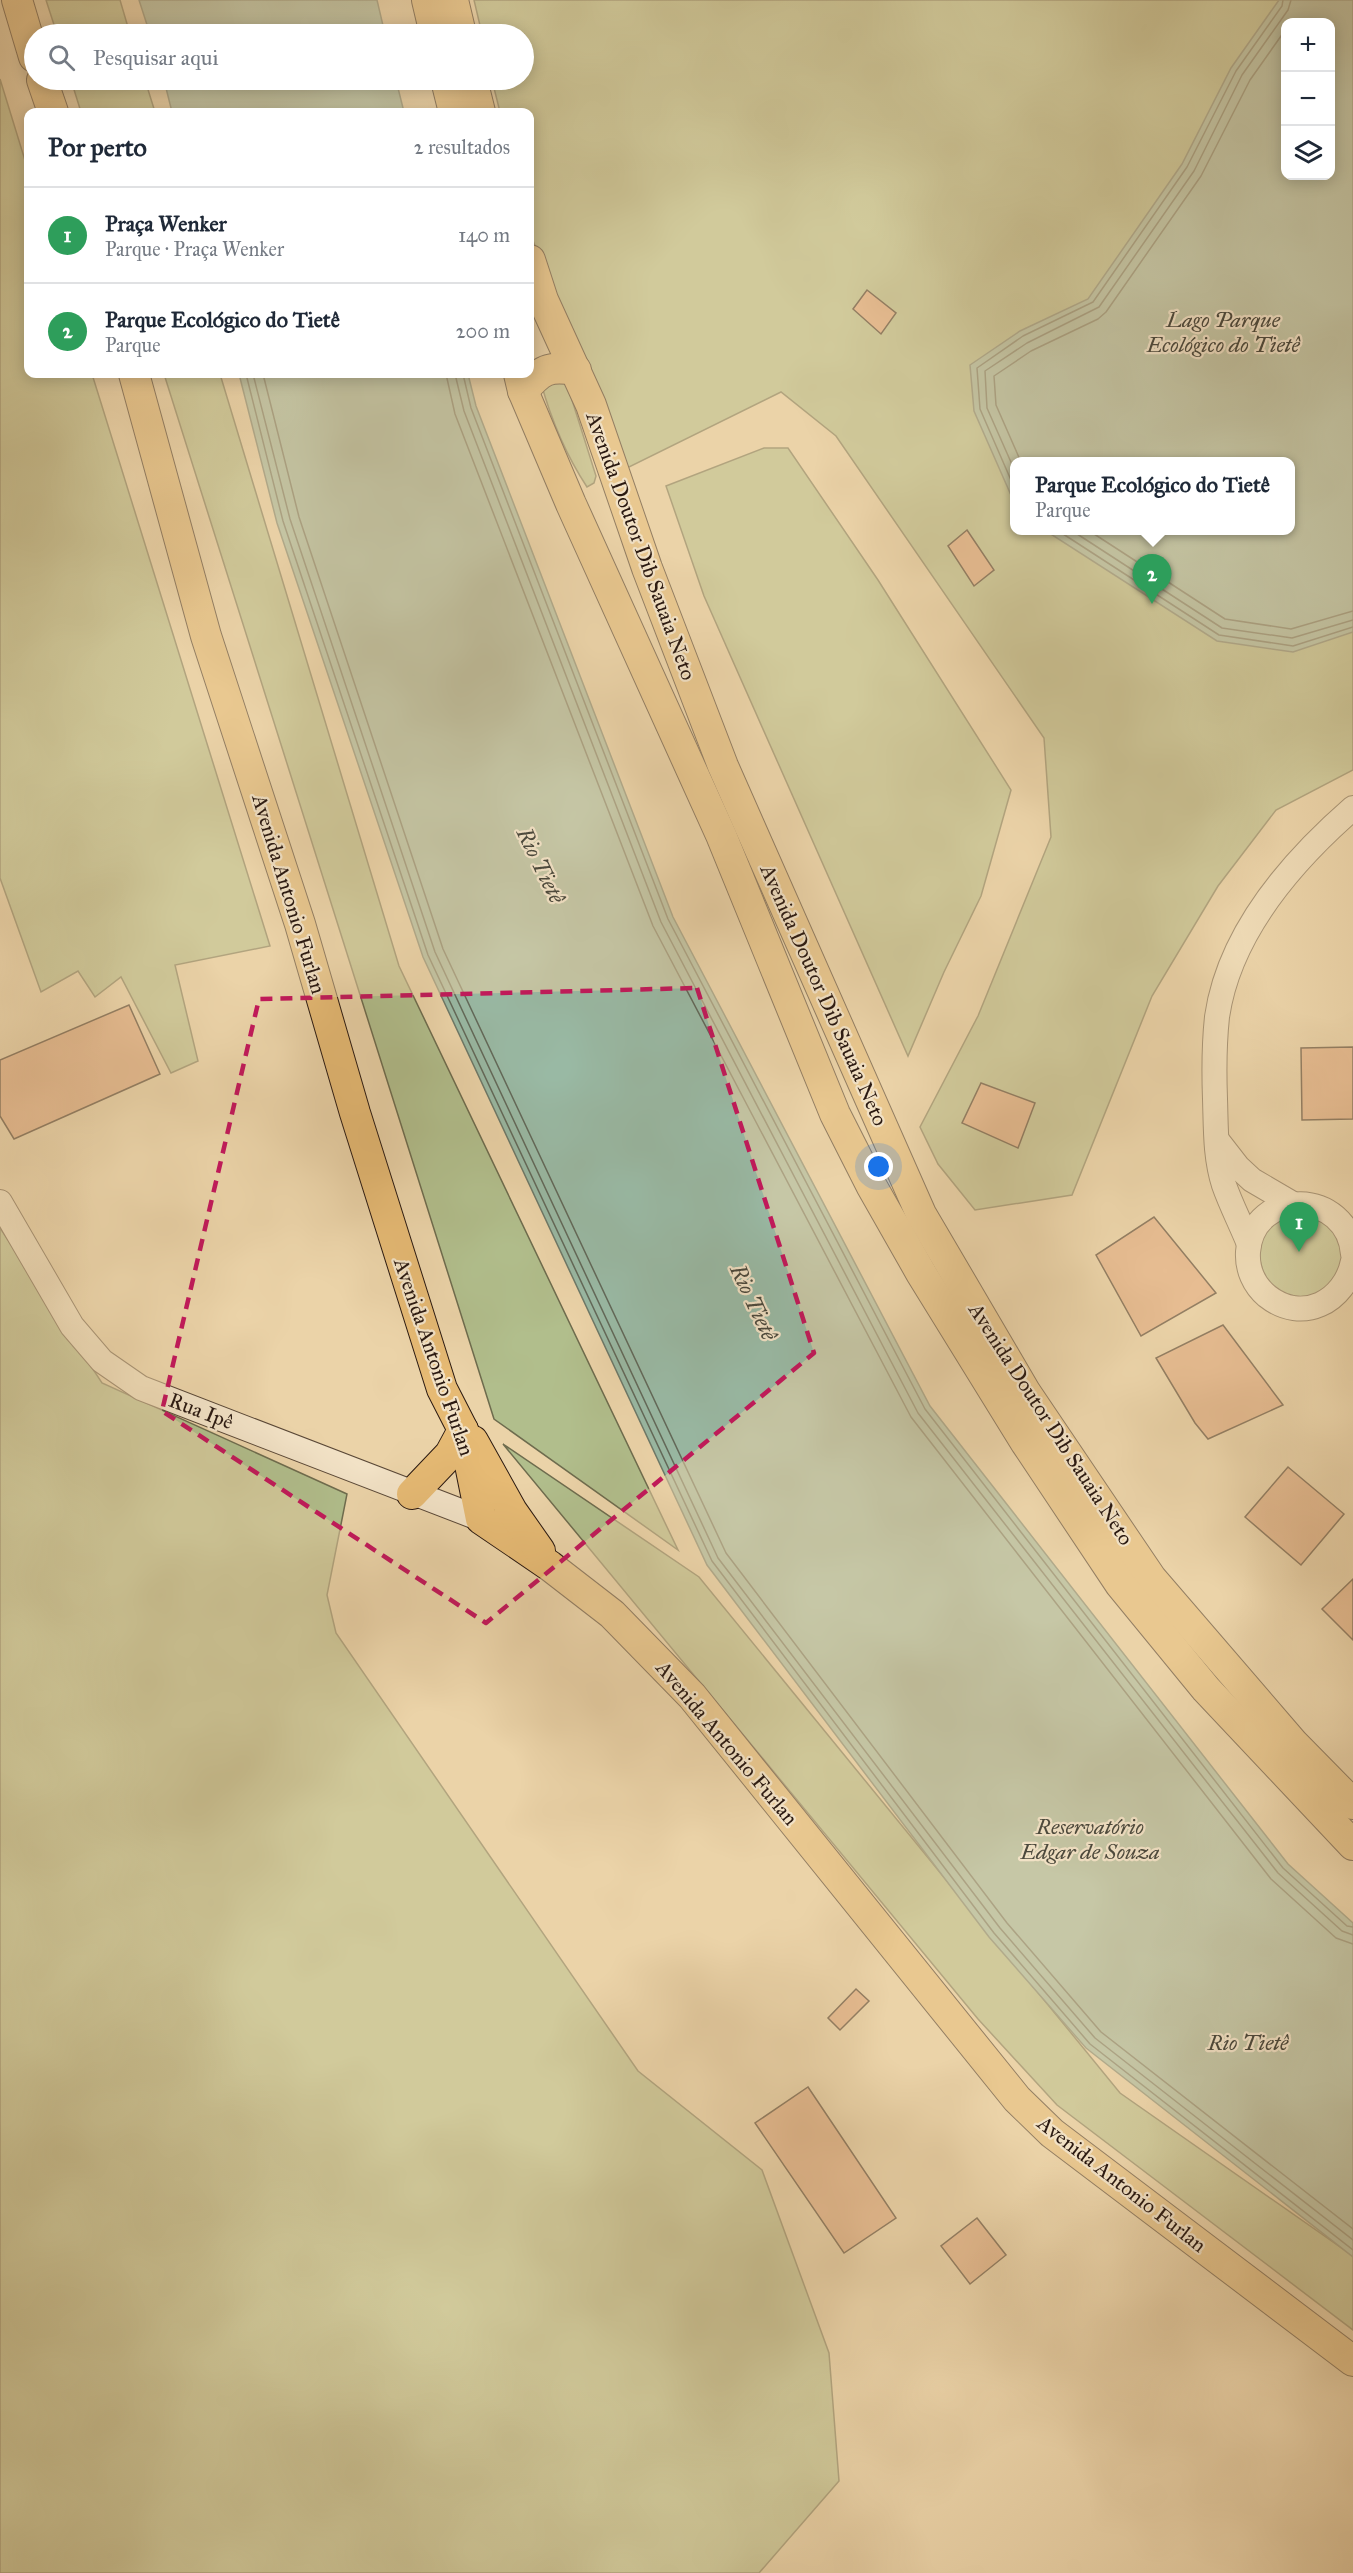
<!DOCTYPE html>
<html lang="pt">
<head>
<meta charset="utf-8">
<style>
  body { margin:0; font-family:"IM FELL Great Primer",serif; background:#f6f6f7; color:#1f2937 }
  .controls { position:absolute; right:18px; top:18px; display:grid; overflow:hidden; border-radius:12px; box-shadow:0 3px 15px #0003 }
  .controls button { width:54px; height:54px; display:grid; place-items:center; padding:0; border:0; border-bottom:2px solid #e0e1e3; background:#fff; color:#1f2937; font:30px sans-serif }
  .you { position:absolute; left:879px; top:1167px; width:21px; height:21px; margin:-15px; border:4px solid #fff; border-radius:50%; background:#1a73e8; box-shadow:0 0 0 9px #1a73e833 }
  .badge { display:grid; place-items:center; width:39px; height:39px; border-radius:50%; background:#8f2418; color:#fff; font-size:20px; font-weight:700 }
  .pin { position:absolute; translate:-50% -50px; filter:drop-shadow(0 2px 3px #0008) }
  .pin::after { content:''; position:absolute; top:32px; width:21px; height:18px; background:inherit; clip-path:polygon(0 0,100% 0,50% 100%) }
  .popup { position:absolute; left:1010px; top:457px; width:285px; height:78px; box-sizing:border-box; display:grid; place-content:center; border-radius:12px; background:#fff; filter:drop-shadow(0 2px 4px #0005); font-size:20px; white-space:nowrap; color:#747a83 }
  .popup b { font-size:22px; color:#1f2937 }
  .popup::after { content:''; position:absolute; left:50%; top:100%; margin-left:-12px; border:12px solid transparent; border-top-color:#fff }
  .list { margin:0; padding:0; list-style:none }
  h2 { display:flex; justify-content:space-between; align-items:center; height:78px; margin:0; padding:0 24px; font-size:26px }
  h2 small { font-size:20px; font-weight:400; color:#747a83 }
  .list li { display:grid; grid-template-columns:39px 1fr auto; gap:18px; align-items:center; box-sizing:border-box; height:96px; padding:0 24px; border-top:2px solid #e0e1e3 }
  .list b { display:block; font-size:22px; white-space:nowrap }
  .list p { margin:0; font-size:20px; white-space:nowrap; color:#747a83 }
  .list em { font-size:20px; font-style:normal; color:#747a83 }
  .icon { flex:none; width:33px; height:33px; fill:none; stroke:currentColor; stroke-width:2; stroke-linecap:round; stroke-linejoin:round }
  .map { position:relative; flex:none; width:1353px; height:2573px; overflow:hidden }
  .search { position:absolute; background:#fff; box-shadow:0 3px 15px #0003; left:24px; top:24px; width:510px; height:66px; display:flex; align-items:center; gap:15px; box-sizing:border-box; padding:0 21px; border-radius:33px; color:#747a83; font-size:22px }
  .panel { position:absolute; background:#fff; box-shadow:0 3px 15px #0003; left:24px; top:108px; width:510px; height:270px; border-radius:12px }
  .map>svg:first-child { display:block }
  .green { fill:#b1be8c; stroke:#6e6c4e; stroke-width:1.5; fill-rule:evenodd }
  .water { fill:#99b9a4; stroke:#6d7969; stroke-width:1.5; fill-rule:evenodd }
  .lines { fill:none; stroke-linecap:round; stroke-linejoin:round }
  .shore { stroke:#62695a; stroke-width:1.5 }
  .building { fill:#e3a379; stroke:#2a1911; stroke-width:1.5 }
  .minor-casing { stroke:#5a4837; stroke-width:26 }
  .major-casing { stroke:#2a1911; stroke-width:32 }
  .minor { stroke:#f2e2c6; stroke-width:24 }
  .major { stroke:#e6ba74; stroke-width:30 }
  .marked { fill:none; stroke:#c2185b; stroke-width:4.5; stroke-dasharray:12 8; stroke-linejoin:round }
  .labels { text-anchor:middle; stroke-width:4.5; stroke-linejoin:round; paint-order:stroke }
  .street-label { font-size:21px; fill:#2a1911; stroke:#f2e2c6 }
  .water-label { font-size:22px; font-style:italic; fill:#4b493d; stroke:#f2e2c6 }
</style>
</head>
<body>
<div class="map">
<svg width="1353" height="2573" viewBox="0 0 1353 2573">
  <rect width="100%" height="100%" fill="#ebd3a8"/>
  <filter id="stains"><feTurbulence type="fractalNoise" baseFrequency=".00333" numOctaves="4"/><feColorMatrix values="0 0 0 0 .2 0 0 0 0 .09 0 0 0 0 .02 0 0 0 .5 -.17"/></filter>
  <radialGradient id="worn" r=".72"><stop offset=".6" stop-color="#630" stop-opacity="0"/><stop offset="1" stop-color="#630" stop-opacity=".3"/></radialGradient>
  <g class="green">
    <path d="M 46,0 L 120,0 L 130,34 L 57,34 Z"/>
    <path d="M 474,0 L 1353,0 L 1353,770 L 1276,810 L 1218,886 L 1152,996 L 1072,1195 L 975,1210 L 938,1164 L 920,1127 L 978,1016 L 1051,837 L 1044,738 L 836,436 L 781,392 L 623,470 L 530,233 L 530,112 L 500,112 L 492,80 L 524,80 L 524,34 L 482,34 ZM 1286,22 L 1330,22 L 1330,176 L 1286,176 ZM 1014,462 L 1290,462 L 1290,530 L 1014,530 Z"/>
    <path d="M 0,79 L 28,170 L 28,374 L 92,374 L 270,946 L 175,965 L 198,1061 L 171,1073 L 121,977 L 95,997 L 78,971 L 41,992 L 0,878 Z"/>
    <path d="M 71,80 L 145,80 L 155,112 L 81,112 Z"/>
    <path d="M 164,374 L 220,374 L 399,966 L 678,1550 L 494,1419 Z"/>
    <path d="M 566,381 L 596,476 L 594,483 L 587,487 C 566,455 551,419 541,383 Z"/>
    <path d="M 764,448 L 788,448 L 878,580 L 1011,790 L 981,896 L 944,972 L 908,1056 L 704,596 L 666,486 Z"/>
    <path d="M 1311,1213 L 1336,1230 L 1344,1258 L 1341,1272 L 1321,1294 L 1292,1300 L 1267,1286 L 1256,1246 L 1261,1233 L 1283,1215 Z"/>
    <path d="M 0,1228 L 102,1383 L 347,1494 L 327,1595 L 336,1633 L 638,2071 L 762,2170 L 829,2353 L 839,2481 L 759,2573 L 0,2573 Z"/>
    <path d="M 503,1444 L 699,1577 L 1120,2093 L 1353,2256 L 1353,2330 L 1057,2105 L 978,2019 Z"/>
  </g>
  <g class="water">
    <path d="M 139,0 L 377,0 L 385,34 L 150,34 Z"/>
    <path d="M 1279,0 L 1353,0 L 1353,632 L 1293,652 L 1217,641 L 1046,531 L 1290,530 L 1290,462 L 1014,462 L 1014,502 L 974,411 L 970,365 L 1020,331 L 1088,299 L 1182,164 L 1231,68 ZM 1330,22 L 1330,176 L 1286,176 L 1286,22 Z"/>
    <path d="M 164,80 L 396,80 L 404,112 L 172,112 Z"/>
    <path d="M 239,374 L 468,374 L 476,406 L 673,917 L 930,1406 L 1288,1864 L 1353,1923 L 1353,2257 L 1086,2048 L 989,1937 L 707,1565 L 423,957 L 277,523 Z"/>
  </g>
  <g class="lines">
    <g class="shore">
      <path d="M 246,374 L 283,521 L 428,955 L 712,1561 L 994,1933 L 1090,2044 L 1353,2250"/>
      <path d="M 253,374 L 290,519 L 435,952 L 718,1558 L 1000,1928 L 1095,2038 L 1353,2240"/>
      <path d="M 263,374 L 299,517 L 443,949 L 726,1553 L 1007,1923 L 1101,2032 L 1353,2229"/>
      <path d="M 446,374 L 455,414 L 653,926 L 911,1417 L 1271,1879 L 1336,1938 L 1353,1944"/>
      <path d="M 455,374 L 464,411 L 661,922 L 918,1413 L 1278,1873 L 1342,1931 L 1353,1935"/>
      <path d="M 463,374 L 471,408 L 668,919 L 925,1409 L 1283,1868 L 1347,1926 L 1353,1927"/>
      <path d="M 1021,462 L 996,405 L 994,376 L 1031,351 L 1098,319 L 1106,312 L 1201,176 L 1250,80 L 1286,29"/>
      <path d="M 1014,469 L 987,408 L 985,371 L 1027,343 L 1099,307 L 1194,171 L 1242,75 L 1288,10 L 1291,0"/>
      <path d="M 1014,487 L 980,409 L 977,368 L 1023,336 L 1093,302 L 1187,167 L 1236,71 L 1282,6 L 1283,0"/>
      <path d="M 1057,530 L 1219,635 L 1293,646 L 1353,627"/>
      <path d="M 1071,530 L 1222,628 L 1292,638 L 1353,620"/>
      <path d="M 1088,530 L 1225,619 L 1291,629 L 1353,611"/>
    </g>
  </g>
  <g class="building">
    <path d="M 867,290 L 896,313 L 881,334 L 853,309 Z"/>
    <path d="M 967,530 L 994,570 L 974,586 L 948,546 Z"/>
    <path d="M 129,1005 L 160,1074 L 14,1139 L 0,1116 L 0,1060 Z"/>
    <path d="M 1353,1047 L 1353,1119 L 1302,1120 L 1301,1048 Z"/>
    <path d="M 981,1083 L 1035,1103 L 1018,1148 L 962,1123 Z"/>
    <path d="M 1154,1217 L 1216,1293 L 1141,1336 L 1096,1255 Z"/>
    <path d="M 1223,1325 L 1283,1405 L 1208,1439 L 1195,1423 L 1156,1358 Z"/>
    <path d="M 1288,1467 L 1344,1514 L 1301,1565 L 1245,1517 Z"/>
    <path d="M 1353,1579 L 1353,1640 L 1322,1609 Z"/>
    <path d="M 856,1989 L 869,2001 L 840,2030 L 828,2018 Z"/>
    <path d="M 808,2087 L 896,2218 L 844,2253 L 755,2123 Z"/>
    <path d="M 977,2218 L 1006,2255 L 970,2284 L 941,2246 Z"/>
  </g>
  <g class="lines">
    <g class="minor-casing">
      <g id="minor">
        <path d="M 1217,1140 L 1238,1167 L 1252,1180 L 1293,1204"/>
        <path d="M 0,1202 L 72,1326 L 102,1361 L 141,1388 L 481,1519"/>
        <path d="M 1249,1244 C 1241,1224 1231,1205 1224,1185 C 1215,1157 1216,1128 1215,1099 C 1214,1072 1214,1045 1217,1017 C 1229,933 1291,862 1353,808"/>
        <path d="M 1353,1254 C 1348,1189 1253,1187 1248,1252 C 1247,1269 1254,1285 1267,1296 C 1302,1324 1345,1302 1353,1261"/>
      </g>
    </g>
    <g class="major-casing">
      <g id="major">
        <path d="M 17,0 L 34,57"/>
        <path d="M 427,0 L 435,34"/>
        <path d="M 453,0 L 461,34"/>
        <path d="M 42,80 L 53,112"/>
        <path d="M 446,80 L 454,112"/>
        <path d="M 472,80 L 480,112"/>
        <path d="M 530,260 L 543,300 L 591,405 L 647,568 L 723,766 L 921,1214 L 1026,1393 L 1151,1578 L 1293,1743 L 1353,1804"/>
        <path d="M 134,374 L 206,636 L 300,924 L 355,1113 L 442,1389 L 463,1430 L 481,1519 L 550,1566 L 612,1614 L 692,1696 L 1017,2099 L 1052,2133 L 1353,2361"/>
        <path d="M 519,374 L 523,391 L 571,504 L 721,835 L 835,1114 L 871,1185 L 921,1273 L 1026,1443 L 1120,1584 L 1206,1689 L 1353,1845"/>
        <path d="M 523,391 C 542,369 548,366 576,370"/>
        <path d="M 473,1441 L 512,1511 L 540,1551"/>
        <path d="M 412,1494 L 450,1454 L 463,1430"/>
      </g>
    </g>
    <use href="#minor" class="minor"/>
    <use href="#major" class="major"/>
  </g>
  <path d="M0 0H1353V2573H0ZM 697,988 L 814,1353 L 486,1623 L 162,1411 L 259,999 Z" fill="#ebd3a8" fill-opacity=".55" fill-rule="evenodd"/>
  <path class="marked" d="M 697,988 L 814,1353 L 486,1623 L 162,1411 L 259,999 Z"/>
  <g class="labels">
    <g class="street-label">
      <text transform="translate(641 546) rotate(70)" y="7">Avenida Doutor Dib Sauaia Neto</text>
      <text transform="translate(289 894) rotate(73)" y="7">Avenida Antonio Furlan</text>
      <text transform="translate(824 995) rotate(66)" y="7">Avenida Doutor Dib Sauaia Neto</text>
      <text transform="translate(434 1357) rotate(71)" y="7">Avenida Antonio Furlan</text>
      <text transform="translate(201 1411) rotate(21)" y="7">Rua Ipê</text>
      <text transform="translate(1051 1424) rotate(57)" y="7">Avenida Doutor Dib Sauaia Neto</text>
      <text transform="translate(727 1743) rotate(50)" y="7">Avenida Antonio Furlan</text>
      <text transform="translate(1122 2184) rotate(38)" y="7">Avenida Antonio Furlan</text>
    </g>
    <g class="water-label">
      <text x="1223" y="327">Lago Parque<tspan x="1223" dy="25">Ecológico do Tietê</tspan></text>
      <text transform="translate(541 865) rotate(64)" y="8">Rio Tietê</text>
      <text transform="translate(754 1302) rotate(65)" y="8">Rio Tietê</text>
      <text x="1090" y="1834">Reservatório<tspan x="1090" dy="25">Edgar de Souza</tspan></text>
      <text x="1248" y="2050">Rio Tietê</text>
    </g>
  </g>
  <rect width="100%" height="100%" filter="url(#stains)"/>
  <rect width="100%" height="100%" fill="url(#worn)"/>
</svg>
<div class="controls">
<button>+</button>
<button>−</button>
<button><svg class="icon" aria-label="layers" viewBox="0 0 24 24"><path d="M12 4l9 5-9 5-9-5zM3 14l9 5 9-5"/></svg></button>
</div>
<div class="you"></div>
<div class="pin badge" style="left:1299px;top:1252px;background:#2e9e5b">1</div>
<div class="pin badge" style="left:1152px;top:604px;background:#2e9e5b">2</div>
<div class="popup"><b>Parque Ecológico do Tietê</b>Parque</div>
<div class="search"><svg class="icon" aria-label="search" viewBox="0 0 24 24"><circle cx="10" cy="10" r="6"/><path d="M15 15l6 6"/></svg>Pesquisar aqui</div>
<section class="panel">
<h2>Por perto<small>2 resultados</small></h2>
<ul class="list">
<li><span class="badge" style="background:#2e9e5b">1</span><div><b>Praça Wenker</b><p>Parque · Praça Wenker</p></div><em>140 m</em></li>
<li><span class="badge" style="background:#2e9e5b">2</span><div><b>Parque Ecológico do Tietê</b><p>Parque</p></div><em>200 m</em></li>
</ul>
</section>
</div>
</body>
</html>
